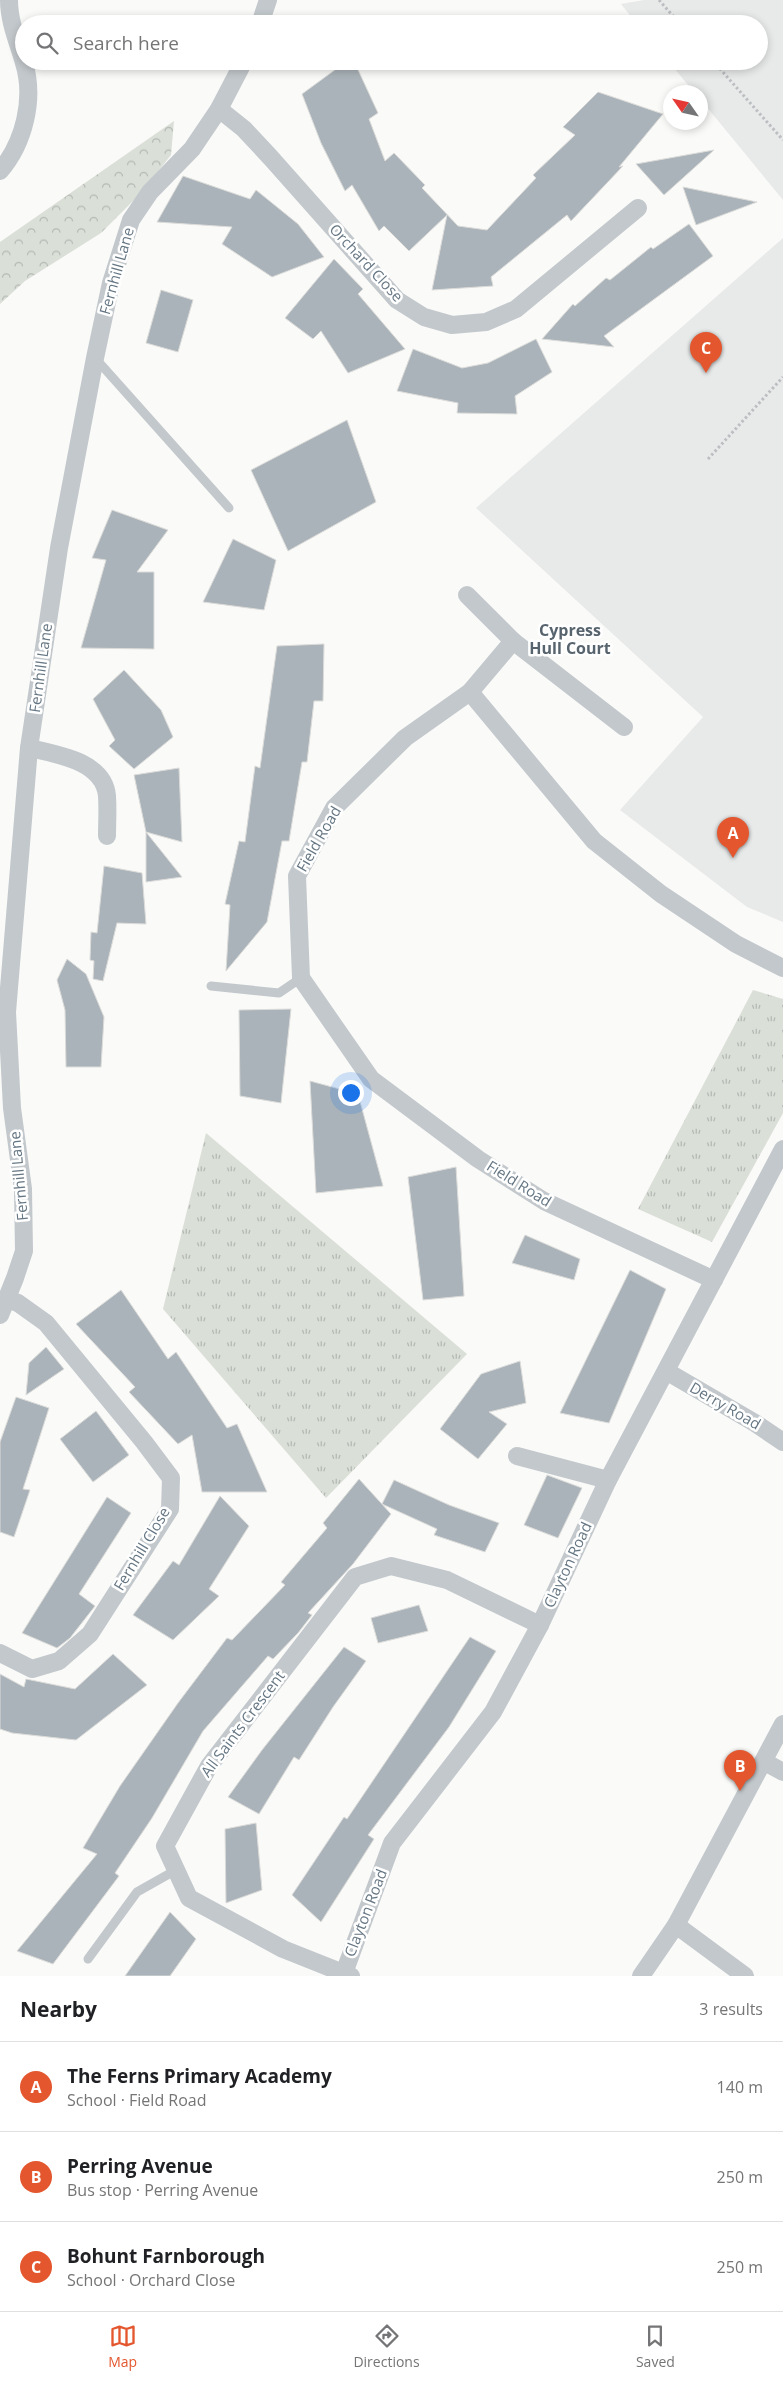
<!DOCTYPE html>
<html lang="en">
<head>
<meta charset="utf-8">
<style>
  body { margin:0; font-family:"Open Sans",sans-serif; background:#f2f2f2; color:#202124 }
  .compass { position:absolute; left:663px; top:85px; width:45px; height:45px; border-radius:50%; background:#fff; box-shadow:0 2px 8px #0003; rotate:304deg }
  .you { position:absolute; left:350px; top:1092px; width:18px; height:18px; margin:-12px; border:4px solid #fff; border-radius:50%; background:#1a73e8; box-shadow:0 0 0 8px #1a73e833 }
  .badge { display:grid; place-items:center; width:32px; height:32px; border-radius:50%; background:#e4572e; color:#fff; font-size:16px; font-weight:700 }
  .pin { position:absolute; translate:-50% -41px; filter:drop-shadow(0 1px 2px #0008) }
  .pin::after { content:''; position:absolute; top:26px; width:18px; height:15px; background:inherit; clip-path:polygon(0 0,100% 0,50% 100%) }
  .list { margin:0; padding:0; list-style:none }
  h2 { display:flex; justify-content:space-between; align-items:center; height:65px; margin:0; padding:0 20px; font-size:21px }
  h2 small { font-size:16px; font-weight:400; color:#757577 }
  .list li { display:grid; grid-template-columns:32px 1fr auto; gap:15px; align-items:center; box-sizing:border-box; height:90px; padding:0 20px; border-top:1px solid #e0e0e0 }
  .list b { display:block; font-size:19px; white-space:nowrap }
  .list p { margin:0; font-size:16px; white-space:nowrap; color:#757577 }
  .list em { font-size:16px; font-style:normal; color:#757577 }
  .icon { flex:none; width:28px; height:28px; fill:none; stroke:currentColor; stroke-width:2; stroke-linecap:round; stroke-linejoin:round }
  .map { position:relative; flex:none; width:783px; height:1976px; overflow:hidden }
  .search { position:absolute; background:#fff; box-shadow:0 2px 8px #0003; left:15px; right:15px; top:15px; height:55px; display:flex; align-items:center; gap:12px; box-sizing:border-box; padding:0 18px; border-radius:28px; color:#757577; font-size:19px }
  .sheet { height:335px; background:#fff }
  nav { display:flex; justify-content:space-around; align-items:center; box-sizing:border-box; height:70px; border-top:1px solid #e0e0e0; background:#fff; font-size:14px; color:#757577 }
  nav a { display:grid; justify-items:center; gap:2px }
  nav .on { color:#e4572e }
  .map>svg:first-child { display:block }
  .built { fill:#e8e9e9 }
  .forest { fill:url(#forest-crowns) }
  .park { fill:url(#park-tufts) }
  .building { fill:#aab3b9; stroke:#dcdcda }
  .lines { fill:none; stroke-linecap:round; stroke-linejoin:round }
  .path { stroke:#bbbfc2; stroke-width:3; stroke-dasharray:2.5 2.5; stroke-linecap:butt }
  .lane { stroke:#c3c8cc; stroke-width:9 }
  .street { stroke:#c3c8cc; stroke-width:18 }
  .labels { text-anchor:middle; stroke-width:5; stroke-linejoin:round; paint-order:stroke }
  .street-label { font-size:15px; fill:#657683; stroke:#fff }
  .neighbourhood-label { font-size:16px; font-weight:bold; fill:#57646e; stroke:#fff }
</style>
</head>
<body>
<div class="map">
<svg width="783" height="1976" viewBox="0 0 783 1976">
  <defs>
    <pattern id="forest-crowns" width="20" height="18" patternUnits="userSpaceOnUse" patternTransform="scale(1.25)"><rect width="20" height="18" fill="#dadfd7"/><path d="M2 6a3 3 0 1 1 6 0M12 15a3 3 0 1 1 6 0" fill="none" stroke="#b4b9b4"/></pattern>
    <pattern id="park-tufts" width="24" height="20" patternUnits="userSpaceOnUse" patternTransform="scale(1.25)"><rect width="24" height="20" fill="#dadfd7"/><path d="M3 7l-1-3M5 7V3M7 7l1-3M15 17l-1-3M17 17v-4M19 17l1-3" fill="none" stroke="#b4b9b4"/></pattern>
  </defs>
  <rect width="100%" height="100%" fill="#fafaf8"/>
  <g class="built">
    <path d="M 644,0 L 783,0 L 783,200 L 701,100 L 700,92 L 694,92 L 668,61 L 759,61 L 759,24 L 637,24 L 621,4 Z"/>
    <path d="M 783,238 L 783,922 L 747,907 L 620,810 L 703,717 L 476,508 Z"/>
  </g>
  <path class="forest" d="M 174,121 L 171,155 L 139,195 L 101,233 L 25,281 L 0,304 L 0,242 Z"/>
  <g class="park">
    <path d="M 753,990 L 783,999 L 783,1113 L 712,1242 L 638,1209 Z"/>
    <path d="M 206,1133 L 467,1354 L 326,1498 L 163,1309 Z"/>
  </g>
  <g class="building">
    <path d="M 347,61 L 354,61 L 378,113 L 369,119 L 385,161 L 394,153 L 425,185 L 422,188 L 458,226 L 487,230 L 536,178 L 533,175 L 575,135 L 563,127 L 598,92 L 663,114 L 619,167 L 623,166 L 571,221 L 567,215 L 491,277 L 493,286 L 432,290 L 447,215 L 409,251 L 384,226 L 379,231 L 352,185 L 345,191 L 321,143 L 302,94 Z"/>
    <path d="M 714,150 L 664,195 L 636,164 Z"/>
    <path d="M 183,176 L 250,199 L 256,190 L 298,224 L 324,257 L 272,277 L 222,244 L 232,227 L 157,222 Z"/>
    <path d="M 683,187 L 757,202 L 696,225 Z"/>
    <path d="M 689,224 L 713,256 L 604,336 L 614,347 L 542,339 L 573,304 L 575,306 L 606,278 L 610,280 L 651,247 L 653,249 Z"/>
    <path d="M 334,259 L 363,289 L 358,294 L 405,349 L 348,373 L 321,331 L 313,339 L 285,318 Z"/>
    <path d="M 161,290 L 193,300 L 178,352 L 146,343 Z"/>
    <path d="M 536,339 L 552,372 L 515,396 L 517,414 L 457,413 L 458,403 L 397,391 L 413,349 L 462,368 L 488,363 Z"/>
    <path d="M 347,420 L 376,502 L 288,551 L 251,470 Z"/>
    <path d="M 112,510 L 168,530 L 137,572 L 154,572 L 154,649 L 81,648 L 106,560 L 92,558 Z"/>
    <path d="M 233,539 L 276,560 L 264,610 L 203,602 Z"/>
    <path d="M 324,644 L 323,701 L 314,701 L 307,762 L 302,762 L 289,841 L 282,841 L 267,922 L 226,971 L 230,905 L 225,904 L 239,841 L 245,842 L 255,766 L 260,768 L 277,646 Z"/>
    <path d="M 124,670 L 161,710 L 173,737 L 134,769 L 109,746 L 115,740 L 93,699 Z"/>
    <path d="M 179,768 L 182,842 L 146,832 L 134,775 Z"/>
    <path d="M 146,832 L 182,877 L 146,882 Z"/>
    <path d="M 104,866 L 142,873 L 146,924 L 117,923 L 103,981 L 93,979 L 94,961 L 90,960 L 91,932 L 97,933 Z"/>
    <path d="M 67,959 L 86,974 L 104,1017 L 101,1067 L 66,1067 L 65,1010 L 57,980 Z"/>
    <path d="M 291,1009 L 281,1103 L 240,1096 L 239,1010 Z"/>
    <path d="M 310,1081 L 358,1094 L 383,1186 L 316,1193 Z"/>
    <path d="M 456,1167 L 464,1296 L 423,1300 L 408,1177 Z"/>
    <path d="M 525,1235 L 580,1259 L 574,1280 L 512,1263 Z"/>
    <path d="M 630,1270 L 666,1289 L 609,1423 L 560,1413 Z"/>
    <path d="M 121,1290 L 168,1359 L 176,1352 L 227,1428 L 237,1424 L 267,1492 L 202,1492 L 192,1435 L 178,1444 L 129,1392 L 135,1387 L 76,1324 Z"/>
    <path d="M 46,1347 L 64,1369 L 26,1395 L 29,1363 Z"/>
    <path d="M 520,1361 L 526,1403 L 489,1412 L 507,1424 L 478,1459 L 440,1429 L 481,1374 Z"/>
    <path d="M 16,1397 L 49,1408 L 23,1489 L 30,1490 L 14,1537 L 0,1532 L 0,1442 Z"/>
    <path d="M 96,1411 L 129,1455 L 93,1482 L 60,1439 Z"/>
    <path d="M 547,1475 L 582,1488 L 558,1538 L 524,1525 Z"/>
    <path d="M 359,1479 L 391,1514 L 353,1564 L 308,1613 L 312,1615 L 298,1633 L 273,1659 L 268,1656 L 203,1731 L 152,1818 L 115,1873 L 119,1876 L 53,1964 L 17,1951 L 97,1854 L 83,1848 L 120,1786 L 178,1703 L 227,1638 L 232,1640 L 285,1585 L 281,1582 L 327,1528 L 323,1523 Z"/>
    <path d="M 394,1480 L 449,1505 L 499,1523 L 485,1552 L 434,1535 L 437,1529 L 382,1504 Z"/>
    <path d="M 220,1496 L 249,1526 L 209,1589 L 219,1596 L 173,1640 L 133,1615 L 173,1561 L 179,1565 Z"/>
    <path d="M 107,1497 L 131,1513 L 79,1594 L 95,1606 L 70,1638 L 57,1648 L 22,1633 Z"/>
    <path d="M 419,1605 L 428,1631 L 378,1643 L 371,1618 Z"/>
    <path d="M 470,1637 L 496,1651 L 449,1727 L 368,1835 L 374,1839 L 321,1922 L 292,1895 L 344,1817 L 347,1819 Z"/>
    <path d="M 344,1647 L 366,1661 L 333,1707 L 299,1760 L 294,1757 L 259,1814 L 228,1797 L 262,1750 Z"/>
    <path d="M 113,1654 L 147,1685 L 76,1740 L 12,1733 L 0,1729 L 0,1674 L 24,1687 L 26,1679 L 75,1689 Z"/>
    <path d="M 256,1823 L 262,1890 L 226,1903 L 225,1829 Z"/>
    <path d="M 170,1912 L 196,1939 L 170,1976 L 125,1976 Z"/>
  </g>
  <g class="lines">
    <g class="path">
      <path d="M 659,0 L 680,24"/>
      <path d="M 713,61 L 783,140"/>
      <path d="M 708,459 L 783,377"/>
    </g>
    <g class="lane">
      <path d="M 96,359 L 229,508"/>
      <path d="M 211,986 L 279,993 L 301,978"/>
      <path d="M 88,1959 L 137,1892 L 176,1870"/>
    </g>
    <g class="street">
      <path d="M 260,24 L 268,0"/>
      <path d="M 219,109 L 244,129 L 271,158 L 397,300 L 424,317 L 452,325 L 486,322 L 516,309 L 638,208"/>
      <path d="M 0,171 C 24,143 35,99 24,63 C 18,42 9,22 9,0"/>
      <path d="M 467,595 L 513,641 L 624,727"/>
      <path d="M 470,692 L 513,641"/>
      <path d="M 29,748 C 56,754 104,761 107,796 C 108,809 107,823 107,836"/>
      <path d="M 714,1280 L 544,1201 L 478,1159 L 371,1079 L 301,978 L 297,876 L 334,808 L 405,738 L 470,692 L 594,841 L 661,894 L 736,944 L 783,968"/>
      <path d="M 0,1315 L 15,1278 L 24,1251 L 23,1189 L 12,1108 L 7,1012 L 29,748 L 59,548 L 95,358 L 111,283 L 131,220 L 150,192 L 192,149 L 219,109 L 244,61"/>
      <path d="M 666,1371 L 755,1423 L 783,1442"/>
      <path d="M 517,1456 L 608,1480"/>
      <path d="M 0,1653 L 32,1669 L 59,1661 L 90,1634 L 170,1509 L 171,1478 L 144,1442 L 46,1323 L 18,1303 L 7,1299"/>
      <path d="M 765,1762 L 783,1772"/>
      <path d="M 676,1925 L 745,1976"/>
      <path d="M 344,1973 L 392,1843 L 493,1712 L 540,1625 L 608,1480 L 783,1149"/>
      <path d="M 351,1976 L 283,1949 L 189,1898 L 165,1846 L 209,1766 L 355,1577 L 391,1566 L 447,1580 L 540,1625"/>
      <path d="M 641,1976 L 676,1925 L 783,1724"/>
    </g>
  </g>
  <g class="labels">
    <g class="street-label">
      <text transform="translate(366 263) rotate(47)" y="5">Orchard Close</text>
      <text transform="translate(117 271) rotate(-74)" y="5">Fernhill Lane</text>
      <text transform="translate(41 668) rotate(-82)" y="5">Fernhill Lane</text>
      <text transform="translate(319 839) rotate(-60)" y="5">Field Road</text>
      <text transform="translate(19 1176) rotate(-95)" y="5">Fernhill Lane</text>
      <text transform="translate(519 1184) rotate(32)" y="5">Field Road</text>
      <text transform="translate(725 1406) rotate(30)" y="5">Derry Road</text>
      <text transform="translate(142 1549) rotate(-59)" y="5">Fernhill Close</text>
      <text transform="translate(568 1565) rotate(-65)" y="5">Clayton Road</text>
      <text transform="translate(243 1724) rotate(-53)" y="5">All Saints Crescent</text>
      <text transform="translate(366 1913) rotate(-69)" y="5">Clayton Road</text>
    </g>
    <g class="neighbourhood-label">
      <text x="570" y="636">Cypress<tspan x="570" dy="18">Hull Court</tspan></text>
    </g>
  </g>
</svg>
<svg class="compass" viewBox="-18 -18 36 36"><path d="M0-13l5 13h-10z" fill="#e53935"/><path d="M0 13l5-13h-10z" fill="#757577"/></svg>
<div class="you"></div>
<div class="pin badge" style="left:733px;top:858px">A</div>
<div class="pin badge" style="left:740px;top:1791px">B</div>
<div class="pin badge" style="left:706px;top:373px">C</div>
<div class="search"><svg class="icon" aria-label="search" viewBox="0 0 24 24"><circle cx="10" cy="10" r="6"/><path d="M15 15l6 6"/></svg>Search here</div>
</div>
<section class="sheet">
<h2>Nearby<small>3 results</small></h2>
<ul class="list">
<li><span class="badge">A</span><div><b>The Ferns Primary Academy</b><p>School · Field Road</p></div><em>140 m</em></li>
<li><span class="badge">B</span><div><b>Perring Avenue</b><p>Bus stop · Perring Avenue</p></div><em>250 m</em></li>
<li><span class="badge">C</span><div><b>Bohunt Farnborough</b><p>School · Orchard Close</p></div><em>250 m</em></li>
</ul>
</section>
<nav>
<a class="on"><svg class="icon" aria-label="map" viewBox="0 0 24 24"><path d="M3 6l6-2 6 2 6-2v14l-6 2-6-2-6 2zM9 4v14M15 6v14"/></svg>Map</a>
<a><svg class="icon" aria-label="directions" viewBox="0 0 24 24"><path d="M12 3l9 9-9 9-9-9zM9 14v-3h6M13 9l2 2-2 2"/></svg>Directions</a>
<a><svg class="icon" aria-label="saved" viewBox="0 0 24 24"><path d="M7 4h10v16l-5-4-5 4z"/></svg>Saved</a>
</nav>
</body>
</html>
